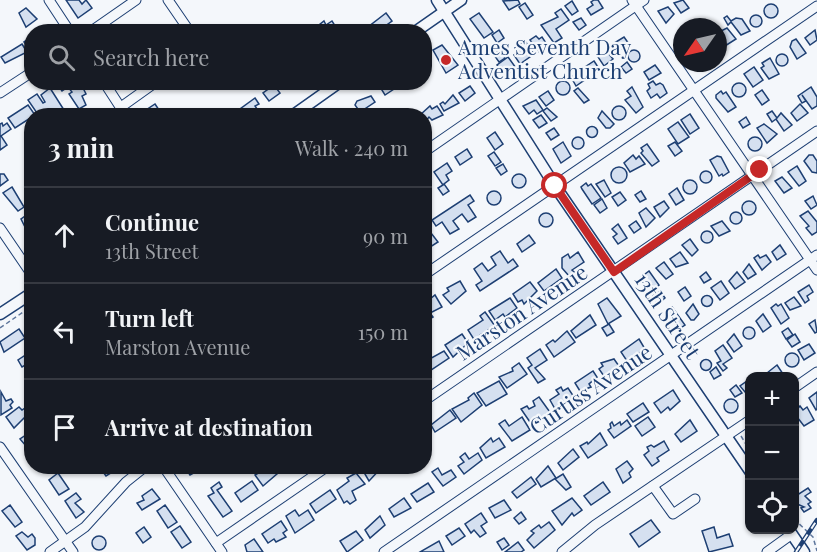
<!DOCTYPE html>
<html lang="en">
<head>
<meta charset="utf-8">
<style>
  body { margin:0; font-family:"Playfair Display",serif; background:#20242c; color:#f1f3f6 }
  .controls { position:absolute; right:18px; bottom:18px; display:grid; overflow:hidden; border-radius:12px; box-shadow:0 2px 4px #0004 }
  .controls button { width:54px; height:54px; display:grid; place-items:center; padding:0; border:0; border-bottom:2px solid #363941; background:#171b24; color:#f1f3f6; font:30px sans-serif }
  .compass { position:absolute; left:673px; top:18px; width:54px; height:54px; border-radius:50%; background:#171b24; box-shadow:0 2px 4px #0004; rotate:236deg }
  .stop { position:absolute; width:18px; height:18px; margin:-14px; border:4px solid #c62828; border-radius:50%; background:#fff }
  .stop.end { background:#c62828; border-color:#fff; box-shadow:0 2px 6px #0008 }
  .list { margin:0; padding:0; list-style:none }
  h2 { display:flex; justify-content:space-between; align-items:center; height:78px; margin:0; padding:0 24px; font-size:26px }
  h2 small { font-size:20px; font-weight:400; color:#9ea1a6 }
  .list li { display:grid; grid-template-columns:39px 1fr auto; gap:18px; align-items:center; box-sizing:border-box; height:96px; padding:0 24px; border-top:2px solid #363941 }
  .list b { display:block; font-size:22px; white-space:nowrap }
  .list p { margin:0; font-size:20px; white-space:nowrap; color:#9ea1a6 }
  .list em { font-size:20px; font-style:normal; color:#9ea1a6 }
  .icon { flex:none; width:33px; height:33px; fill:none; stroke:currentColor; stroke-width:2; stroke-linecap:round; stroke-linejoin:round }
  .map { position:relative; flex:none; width:817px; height:552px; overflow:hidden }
  .search { position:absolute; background:#171b24; box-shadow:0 2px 4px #0004; left:24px; top:24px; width:408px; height:66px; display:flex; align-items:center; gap:15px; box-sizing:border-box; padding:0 21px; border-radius:24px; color:#9ea1a6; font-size:22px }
  .panel { position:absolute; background:#171b24; box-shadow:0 2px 4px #0004; left:24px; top:108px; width:408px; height:366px; border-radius:24px }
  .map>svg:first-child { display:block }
  .building { fill:#d5e0f0; stroke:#1d3f73; stroke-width:1.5 }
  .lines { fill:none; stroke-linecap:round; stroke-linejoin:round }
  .minor-casing { stroke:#1d3f73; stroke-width:11 }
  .major-casing { stroke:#1d3f73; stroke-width:13 }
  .path { stroke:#5e769c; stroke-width:1.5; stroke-dasharray:4.5 3; stroke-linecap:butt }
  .minor { stroke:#f4f7fb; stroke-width:9 }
  .major { stroke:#f4f7fb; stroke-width:10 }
  .rail-casing { stroke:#1d3f73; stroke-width:4.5 }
  .rail { stroke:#f4f7fb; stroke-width:2; stroke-dasharray:7; stroke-linecap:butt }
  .route { stroke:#c62828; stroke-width:8 }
  .poi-dot { fill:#c62828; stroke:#f4f7fb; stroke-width:2 }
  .labels { text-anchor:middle; stroke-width:4.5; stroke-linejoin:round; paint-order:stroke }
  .poi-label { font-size:21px; fill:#1d3f73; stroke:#f4f7fb; text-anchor:start }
  .street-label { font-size:21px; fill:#1d3f73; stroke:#f4f7fb }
</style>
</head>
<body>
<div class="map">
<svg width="817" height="552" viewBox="0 0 817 552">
  <rect width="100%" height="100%" fill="#f4f7fb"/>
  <g class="building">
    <path d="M 66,0 L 79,0 L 82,4 L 86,0 L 92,8 L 78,18 Z"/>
    <path d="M 518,0 L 520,4 L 509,10 L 503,1 Z"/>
    <path d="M 594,0 L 598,0 L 603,8 L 591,15 L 587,9 L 593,5 L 591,2 Z"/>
    <path d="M 683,0 L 689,8 L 681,13 L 674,3 Z"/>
    <path d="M 572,1 L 578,11 L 572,15 L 565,6 Z"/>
    <path d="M 525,3 L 533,15 L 527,19 L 519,7 Z"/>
    <circle cx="771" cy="11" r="7"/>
    <path d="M 668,7 L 674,14 L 666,23 L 658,11 Z"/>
    <path d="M 26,8 L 37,19 L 26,27 L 19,13 Z"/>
    <path d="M 561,9 L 569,20 L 556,29 L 562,38 L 554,43 L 541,25 L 558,17 L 555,13 Z"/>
    <path d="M 386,13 L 392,21 L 377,32 L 371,32 L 368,27 Z"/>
    <path d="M 479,13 L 493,32 L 484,38 L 470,19 Z"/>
    <circle cx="756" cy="21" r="6"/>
    <path d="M 727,16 L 731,21 L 736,18 L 742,19 L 750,31 L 741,35 L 731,22 L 728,25 L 724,18 Z"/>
    <path d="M 581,18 L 586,25 L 579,30 L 573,22 Z"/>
    <path d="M 324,21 L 326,25 L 332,21 L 339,32 L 323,32 L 319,25 Z"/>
    <path d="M 727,28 L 736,39 L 725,46 L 719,38 L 722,36 L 719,32 Z"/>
    <path d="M 499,30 L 504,38 L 497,43 L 492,35 Z"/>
    <path d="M 815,30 L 817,40 L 810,45 L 805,38 Z"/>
    <path d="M 32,36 L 32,52 L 31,53 L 24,42 Z"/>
    <path d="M 536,36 L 539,39 L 542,37 L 548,46 L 539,52 L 530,40 Z"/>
    <path d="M 624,37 L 629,44 L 616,52 L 611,45 Z"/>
    <path d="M 796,39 L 806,53 L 797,59 L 790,47 L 792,41 Z"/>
    <path d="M 525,41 L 534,54 L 520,64 L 514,55 L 518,52 L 515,48 Z"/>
    <path d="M 22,44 L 27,52 L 5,63 L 1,57 Z"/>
    <path d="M 442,45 L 458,65 L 446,73 L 433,50 Z"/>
    <circle cx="634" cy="56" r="6"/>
    <path d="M 500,50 L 505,58 L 499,62 L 494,55 Z"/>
    <path d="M 603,53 L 605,55 L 608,53 L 613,59 L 604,66 L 598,57 Z"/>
    <circle cx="782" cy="60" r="6"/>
    <path d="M 508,57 L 516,68 L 504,76 L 497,65 Z"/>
    <path d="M 770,58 L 779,74 L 769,79 L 761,68 L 764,66 L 762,63 Z"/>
    <path d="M 594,61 L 600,70 L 590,76 L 585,67 Z"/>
    <path d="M 627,62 L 632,69 L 626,73 L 621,67 Z"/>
    <path d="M 655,65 L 661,73 L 649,80 L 644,72 Z"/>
    <path d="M 754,67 L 763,80 L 753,87 L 744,74 Z"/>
    <path d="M 580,71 L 586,79 L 576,86 L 571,77 Z"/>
    <path d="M 653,81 L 656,85 L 660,83 L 663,85 L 667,93 L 660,98 L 657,94 L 651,98 L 647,91 L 650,88 L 648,84 Z"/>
    <circle cx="563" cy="88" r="7"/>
    <path d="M 65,82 L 67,86 L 80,82 L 86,94 L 82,96 L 86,105 L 79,109 L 69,94 L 72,92 L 68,87 L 62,91 L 57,84 Z"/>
    <path d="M 386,82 L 394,82 L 397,87 L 385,95 L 380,87 Z"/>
    <circle cx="739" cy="90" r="7"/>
    <path d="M 274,85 L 280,93 L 269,101 L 263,93 Z"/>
    <path d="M 470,86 L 475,93 L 465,101 L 459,93 Z"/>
    <path d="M 632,87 L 643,107 L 636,113 L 625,100 L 631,96 L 627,91 Z"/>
    <path d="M 811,87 L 817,97 L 817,106 L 812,109 L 802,95 L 806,101 L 802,103 L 798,96 Z"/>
    <path d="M 50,88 L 64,110 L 52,116 L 39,116 L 28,100 L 37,94 L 43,103 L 45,102 L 41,95 Z"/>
    <path d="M 578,88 L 589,100 L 584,103 L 574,91 Z"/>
    <path d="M 762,90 L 769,100 L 762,105 L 755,95 Z"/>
    <path d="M 548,91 L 554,100 L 546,106 L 539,97 Z"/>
    <path d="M 721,91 L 723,94 L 726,92 L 736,107 L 728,112 L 716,98 L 716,95 Z"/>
    <path d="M 453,95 L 459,103 L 444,111 L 440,104 L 443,102 L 445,104 Z"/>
    <path d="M 371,96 L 375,102 L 360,112 L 355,105 L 357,101 Z"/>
    <path d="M 255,98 L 259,104 L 255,106 L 257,109 L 245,116 L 240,109 Z"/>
    <path d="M 536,100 L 543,110 L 537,114 L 534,110 L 529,114 L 523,106 Z"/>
    <path d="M 155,104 L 163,116 L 150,116 L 146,110 Z"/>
    <path d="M 800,104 L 808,113 L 797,121 L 791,113 Z"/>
    <path d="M 28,105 L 35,115 L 15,128 L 8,118 Z"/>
    <circle cx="619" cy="113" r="7"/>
    <path d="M 430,106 L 432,109 L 437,106 L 443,115 L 432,120 L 429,117 L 425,122 L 424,116 L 420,115 Z"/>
    <path d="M 547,108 L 557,117 L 551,121 L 543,111 Z"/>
    <path d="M 602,111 L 614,124 L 610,128 L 606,128 L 598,118 Z"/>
    <path d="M 772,111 L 777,118 L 781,113 L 792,125 L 784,131 L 776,119 L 772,122 L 767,114 Z"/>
    <path d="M 690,114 L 699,128 L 690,134 L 681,120 Z"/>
    <path d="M 541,115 L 547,123 L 539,128 L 533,120 Z"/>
    <path d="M 746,117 L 750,124 L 743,128 L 739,122 Z"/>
    <path d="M 678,122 L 689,137 L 678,144 L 668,129 Z"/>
    <path d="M 2,123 L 3,126 L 7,123 L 11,129 L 1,136 L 7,145 L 0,150 L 0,124 Z"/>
    <path d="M 764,124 L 777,134 L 767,143 L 757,128 Z"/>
    <circle cx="592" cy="132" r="5.5"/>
    <path d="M 554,128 L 559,135 L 551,140 L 546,133 Z"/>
    <path d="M 495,132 L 503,144 L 495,150 L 487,138 Z"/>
    <circle cx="578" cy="143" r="6"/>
    <circle cx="755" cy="144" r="7"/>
    <path d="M 563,142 L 571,156 L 561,163 L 553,149 Z"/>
    <path d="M 675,142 L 682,151 L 675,156 L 668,146 Z"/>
    <path d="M 647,144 L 659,161 L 652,166 L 641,153 L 643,151 L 641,148 Z"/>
    <path d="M 467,149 L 472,157 L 460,165 L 455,157 Z"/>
    <path d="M 494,152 L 501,162 L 495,166 L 488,156 Z"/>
    <path d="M 633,155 L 636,159 L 639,156 L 645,164 L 630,172 L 624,163 Z"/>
    <path d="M 809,155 L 813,155 L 817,161 L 817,173 L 812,172 L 804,161 Z"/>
    <path d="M 717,156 L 721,157 L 729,172 L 723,176 L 722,174 L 719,176 L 710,160 Z"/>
    <path d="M 447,163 L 452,171 L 446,175 L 449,180 L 444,184 L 449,191 L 443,195 L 438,188 L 443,185 L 434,172 Z"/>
    <path d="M 503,164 L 507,171 L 501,175 L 496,168 Z"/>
    <path d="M 797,166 L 806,181 L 799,186 L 788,172 Z"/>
    <circle cx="619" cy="175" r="8"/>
    <circle cx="706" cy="177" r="6"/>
    <circle cx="519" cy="181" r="7"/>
    <path d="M 0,174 L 4,174 L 8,180 L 0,186 Z"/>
    <path d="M 782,177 L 792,188 L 784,193 L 775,181 Z"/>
    <path d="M 604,180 L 611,193 L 605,197 L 596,184 Z"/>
    <circle cx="690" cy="187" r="7"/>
    <path d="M 586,183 L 588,186 L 591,184 L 601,198 L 592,204 L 582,189 L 581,187 Z"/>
    <path d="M 12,187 L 24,207 L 18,211 L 3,193 Z"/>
    <path d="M 677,188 L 684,200 L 676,205 L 669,194 Z"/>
    <path d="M 641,191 L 646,199 L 640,202 L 635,195 Z"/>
    <circle cx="494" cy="198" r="7"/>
    <path d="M 620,192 L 626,200 L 618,206 L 612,197 Z"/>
    <path d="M 470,195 L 474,201 L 468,205 L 476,217 L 468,222 L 462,214 L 453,221 L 459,229 L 450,234 L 442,222 L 436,226 L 432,220 Z"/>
    <path d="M 813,196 L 817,205 L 811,209 L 805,201 Z"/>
    <path d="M 602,199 L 607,208 L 600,213 L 594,205 Z"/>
    <path d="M 664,201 L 669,208 L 660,217 L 654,207 Z"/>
    <circle cx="749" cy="208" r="7"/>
    <path d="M 646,208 L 655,218 L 646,227 L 639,213 Z"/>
    <path d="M 808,211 L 817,222 L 817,232 L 812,235 L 806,228 L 809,226 L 800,216 Z"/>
    <circle cx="736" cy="218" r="6"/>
    <path d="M 31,212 L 32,237 L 30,237 L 21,219 Z"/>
    <circle cx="546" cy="220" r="7"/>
    <path d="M 636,221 L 641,228 L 634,233 L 629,226 Z"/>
    <path d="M 722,221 L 730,231 L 719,236 L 711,226 Z"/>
    <path d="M 618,224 L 627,238 L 618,244 L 613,237 L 617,234 L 612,229 Z"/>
    <circle cx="707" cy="237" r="6"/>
    <path d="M 431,233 L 438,242 L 424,251 L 424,238 Z"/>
    <path d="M 529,235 L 535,243 L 522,252 L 517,244 Z"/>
    <path d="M 690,239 L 698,250 L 692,256 L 682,245 Z"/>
    <path d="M 780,245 L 786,254 L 777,260 L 772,252 Z"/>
    <path d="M 500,251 L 508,263 L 513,259 L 518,266 L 480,291 L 476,285 L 482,281 L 474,269 L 482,263 L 488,271 L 496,265 L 491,257 Z"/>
    <path d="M 578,252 L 584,262 L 572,270 L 574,272 L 569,276 L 562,268 L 562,258 L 568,254 L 570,258 Z"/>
    <path d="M 680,252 L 688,263 L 676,267 L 670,259 Z"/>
    <path d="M 758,255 L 760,258 L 766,255 L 771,262 L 762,270 L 754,258 Z"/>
    <path d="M 664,262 L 673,274 L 666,279 L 656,268 Z"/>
    <path d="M 749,264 L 756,274 L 748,279 L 743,272 Z"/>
    <path d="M 556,269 L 562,278 L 544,291 L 538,283 Z"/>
    <path d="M 649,271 L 659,285 L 654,289 L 651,284 L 647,288 L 640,278 Z"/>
    <path d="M 706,272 L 711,279 L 704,283 L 700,277 Z"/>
    <path d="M 737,272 L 745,282 L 735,289 L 729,281 Z"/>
    <path d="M 460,281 L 466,291 L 451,304 L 443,295 L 449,291 L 447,288 Z"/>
    <path d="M 721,281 L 729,293 L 720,300 L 711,288 Z"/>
    <path d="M 530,282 L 537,291 L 524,304 L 522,300 L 518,302 L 513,294 Z"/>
    <path d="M 809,285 L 813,292 L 807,296 L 809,300 L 805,303 L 798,292 Z"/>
    <path d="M 685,287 L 691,296 L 684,301 L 678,292 Z"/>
    <path d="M 660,291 L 665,298 L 658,304 L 653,296 Z"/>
    <path d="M 435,295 L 442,307 L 430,313 L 433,317 L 428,320 L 424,316 L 424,304 Z"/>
    <circle cx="707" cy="301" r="5.5"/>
    <path d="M 794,297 L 801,306 L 790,310 L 785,303 Z"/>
    <path d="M 510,298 L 517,308 L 505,317 L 503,314 L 495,320 L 489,311 Z"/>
    <path d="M 607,298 L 621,316 L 608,324 L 598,304 Z"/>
    <path d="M 693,304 L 699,314 L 694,320 L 691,320 L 686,313 Z"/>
    <path d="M 776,304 L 778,306 L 781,304 L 789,318 L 781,324 L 771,308 Z"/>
    <path d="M 672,307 L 685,325 L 679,329 L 666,311 Z"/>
    <path d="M 485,312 L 495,326 L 480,335 L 481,337 L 475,341 L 468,330 L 483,320 L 480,316 Z"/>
    <path d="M 763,314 L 771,326 L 763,332 L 756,321 Z"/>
    <path d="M 590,315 L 596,325 L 576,338 L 571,331 Z"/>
    <path d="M 815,320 L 817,332 L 815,333 L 809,324 Z"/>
    <path d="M 609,324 L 614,332 L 607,336 L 602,328 Z"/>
    <circle cx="749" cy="333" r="6"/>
    <path d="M 788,328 L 793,335 L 786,339 L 782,332 Z"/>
    <path d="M 19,329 L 25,338 L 4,352 L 0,342 Z"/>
    <path d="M 567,331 L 575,342 L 554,357 L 546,345 L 553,340 L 555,342 Z"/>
    <path d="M 462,334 L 468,343 L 453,357 L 445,345 Z"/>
    <path d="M 734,334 L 742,346 L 734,352 L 727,342 Z"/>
    <path d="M 795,334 L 800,342 L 792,347 L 787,340 Z"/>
    <path d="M 639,339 L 645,349 L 627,361 L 621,352 Z"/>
    <path d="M 809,344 L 815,353 L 804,360 L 798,350 Z"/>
    <path d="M 723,345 L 732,358 L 723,364 L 727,368 L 723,371 L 717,363 L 721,361 L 715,351 Z"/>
    <path d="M 540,349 L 547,360 L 535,368 L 545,379 L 538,383 L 528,368 L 532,365 L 527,358 Z"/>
    <path d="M 444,351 L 449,358 L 428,372 L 424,362 Z"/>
    <circle cx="792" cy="360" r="7"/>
    <path d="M 24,356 L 29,363 L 22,367 L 18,360 Z"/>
    <path d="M 614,359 L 621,369 L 606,379 L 599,369 L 603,366 L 601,363 Z"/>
    <circle cx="706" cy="365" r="5.5"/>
    <path d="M 519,363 L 527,374 L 507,388 L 499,377 L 513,371 L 512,368 Z"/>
    <path d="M 777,365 L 783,374 L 770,376 L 767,373 Z"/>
    <path d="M 716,367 L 721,375 L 714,379 L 710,372 Z"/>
    <path d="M 593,371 L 597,377 L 589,384 L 591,387 L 580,391 L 575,383 Z"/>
    <path d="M 499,381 L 507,394 L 486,406 L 477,393 Z"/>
    <path d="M 747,381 L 750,385 L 750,398 L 740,386 Z"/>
    <path d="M 736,385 L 742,393 L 735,397 L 730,390 Z"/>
    <path d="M 561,387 L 563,391 L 568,388 L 574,397 L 555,409 L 550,400 L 559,394 L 556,390 Z"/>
    <path d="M 673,390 L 680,401 L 670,410 L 668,407 L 661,413 L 654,403 Z"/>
    <path d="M 1,392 L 6,401 L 11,399 L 13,402 L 10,405 L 12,408 L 1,415 Z"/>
    <path d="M 817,392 L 817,409 L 816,410 L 809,398 Z"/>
    <path d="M 474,393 L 482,405 L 461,422 L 452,409 L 469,400 L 468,398 Z"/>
    <path d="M 539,397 L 552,415 L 536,423 L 533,419 L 530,422 L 521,409 L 527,406 L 529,409 L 535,406 L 533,401 Z"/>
    <circle cx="731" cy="406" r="7"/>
    <path d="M 643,403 L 649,412 L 633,422 L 627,414 Z"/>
    <path d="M 800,406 L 803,410 L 807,407 L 814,420 L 804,426 L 794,413 Z"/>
    <path d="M 19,407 L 22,410 L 25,408 L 29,413 L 14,428 L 6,417 Z"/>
    <path d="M 450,410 L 456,418 L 435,432 L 431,425 Z"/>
    <path d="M 522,417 L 530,430 L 512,441 L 499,424 L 505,420 L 509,426 Z"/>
    <path d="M 648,417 L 655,427 L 642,436 L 635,426 Z"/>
    <path d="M 627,420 L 631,426 L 614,438 L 608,430 L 611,428 L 610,424 L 612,422 L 614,426 L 620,422 L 621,425 Z"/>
    <path d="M 690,420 L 697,431 L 681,442 L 675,434 Z"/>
    <path d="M 29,433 L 32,436 L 32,453 L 20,439 Z"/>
    <path d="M 600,433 L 607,445 L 588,458 L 580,446 L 587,442 L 588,444 Z"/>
    <path d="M 491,438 L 493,442 L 499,438 L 505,447 L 486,458 L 480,448 Z"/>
    <path d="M 664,441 L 669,450 L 657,458 L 659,461 L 652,466 L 644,455 L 649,451 L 647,447 L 651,445 L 654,447 Z"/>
    <path d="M 573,449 L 579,457 L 563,470 L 558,463 Z"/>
    <path d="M 465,453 L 469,459 L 478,453 L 482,460 L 464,474 L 458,466 L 464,462 L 460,457 Z"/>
    <path d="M 627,461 L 633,469 L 629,473 L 631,477 L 623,483 L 616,469 Z"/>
    <path d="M 104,466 L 122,466 L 106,476 L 101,469 Z"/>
    <path d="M 184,466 L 202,466 L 203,468 L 190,475 Z"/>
    <path d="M 263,466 L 274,466 L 278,473 L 263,486 L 255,475 L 265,469 Z"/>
    <path d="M 366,466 L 383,466 L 369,481 L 362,469 Z"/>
    <path d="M 548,466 L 556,478 L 541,487 L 536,479 Z"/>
    <path d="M 438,468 L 442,475 L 451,470 L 456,477 L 443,486 L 432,472 Z"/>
    <path d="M 58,473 L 69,489 L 59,495 L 49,480 Z"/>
    <path d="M 356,473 L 365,484 L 352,491 L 356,500 L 350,504 L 347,501 L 344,503 L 337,490 L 349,481 L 347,478 Z"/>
    <path d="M 563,474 L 571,487 L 566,490 L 555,479 Z"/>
    <path d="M 531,477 L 536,484 L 517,498 L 512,492 Z"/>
    <path d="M 252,481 L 258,490 L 241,502 L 235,493 Z"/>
    <path d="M 219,482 L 222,487 L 217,490 L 232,511 L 223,517 L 208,496 L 214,493 L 211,488 Z"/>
    <path d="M 603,482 L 610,492 L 591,505 L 584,496 Z"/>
    <path d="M 428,483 L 434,492 L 417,502 L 411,494 Z"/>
    <path d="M 808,488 L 811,492 L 805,496 L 811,502 L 808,504 L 811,508 L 804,512 L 801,508 L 804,507 L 797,504 L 794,497 Z"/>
    <path d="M 152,489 L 160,499 L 142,510 L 137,503 L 144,500 L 142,496 Z"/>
    <path d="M 330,490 L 336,499 L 316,513 L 310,504 Z"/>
    <path d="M 76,493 L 81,499 L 75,503 L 84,512 L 76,518 L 65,501 Z"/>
    <path d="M 404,498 L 411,508 L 394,517 L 389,509 Z"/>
    <path d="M 572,498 L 582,510 L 574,516 L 572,513 L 562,525 L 552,511 Z"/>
    <path d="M 504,500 L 511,510 L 495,518 L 489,508 Z"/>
    <path d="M 10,505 L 22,522 L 15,527 L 2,511 Z"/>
    <path d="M 165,505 L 177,522 L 168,528 L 157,511 Z"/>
    <path d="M 295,510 L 299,516 L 308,510 L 314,520 L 295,533 L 286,516 Z"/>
    <path d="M 521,512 L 526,519 L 519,524 L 514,518 Z"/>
    <path d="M 481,513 L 487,522 L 481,526 L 486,533 L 480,537 L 474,530 L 471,533 L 465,524 Z"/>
    <path d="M 380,516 L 385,525 L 370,538 L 365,530 Z"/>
    <path d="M 651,520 L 660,532 L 639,547 L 630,534 Z"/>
    <path d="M 281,521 L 287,530 L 283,533 L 286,537 L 276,542 L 274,539 L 268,543 L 262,534 Z"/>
    <path d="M 549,522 L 555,530 L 534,548 L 527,540 L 534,533 L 531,531 L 539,525 L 541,528 Z"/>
    <path d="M 180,526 L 191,542 L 182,548 L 171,532 Z"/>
    <path d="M 144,527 L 151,537 L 143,543 L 136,533 Z"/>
    <path d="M 714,527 L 717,538 L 729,534 L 733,546 L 709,552 L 702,531 Z"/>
    <path d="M 459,528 L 465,536 L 452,545 L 446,536 Z"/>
    <path d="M 356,531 L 363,540 L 347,552 L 340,541 Z"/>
    <path d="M 22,532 L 28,537 L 32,534 L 35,538 L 35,545 L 27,550 L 16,536 Z"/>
    <circle cx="99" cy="543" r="7"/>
    <path d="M 504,538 L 509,545 L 502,550 L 497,542 Z"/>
    <path d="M 254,539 L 263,552 L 247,552 L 245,545 Z"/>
    <path d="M 439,541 L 444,552 L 420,552 Z"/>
    <path d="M 518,542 L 524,550 L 521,552 L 505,552 Z"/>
  </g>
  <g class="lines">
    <g class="minor-casing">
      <g id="minor">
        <path d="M 49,0 L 70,32"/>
        <path d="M 168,0 L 190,32"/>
        <path d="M 632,0 L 817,270"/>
        <path d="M 90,32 L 136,0"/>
        <path d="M 104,82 L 126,116"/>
        <path d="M 0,93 L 32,72"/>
        <path d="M 121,107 L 156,82"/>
        <path d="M 424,152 L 644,0"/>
        <path d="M 0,228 L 32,275"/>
        <path d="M 424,275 L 817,6"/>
        <path d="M 794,388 L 817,372"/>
        <path d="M 424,401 L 817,131"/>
        <path d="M 0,447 L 73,552"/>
        <path d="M 163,466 L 222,552"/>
        <path d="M 653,486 L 673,514 L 695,499"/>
        <path d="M 216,543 L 328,466"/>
        <path d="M 50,552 L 85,527 L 126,482 L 146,466"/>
        <path d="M 384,552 L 817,255"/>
        <path d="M 562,552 L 595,525 L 750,420"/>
        <path d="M 767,552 L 792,534"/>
      </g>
    </g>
    <g class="major-casing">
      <g id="major">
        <path d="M 437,0 L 555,186 L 750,471"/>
        <path d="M 415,32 L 461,0"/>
        <path d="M 292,116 L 340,82"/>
        <path d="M 0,314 L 32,293"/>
        <path d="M 789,530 L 804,552"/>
      </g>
    </g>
    <g class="path">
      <path d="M 0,328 L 32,306"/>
      <path d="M 741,436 L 750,451"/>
      <path d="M 794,519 L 813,537 L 817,551"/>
    </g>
    <use href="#minor" class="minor"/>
    <use href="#major" class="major"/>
    <g class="rail-casing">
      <path id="rail" d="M 796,552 L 817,520"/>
    </g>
    <use href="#rail" class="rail"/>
  </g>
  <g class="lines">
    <path class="route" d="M 555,186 L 614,272 L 760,170"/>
  </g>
  <circle class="poi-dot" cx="446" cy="60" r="6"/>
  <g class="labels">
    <g class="poi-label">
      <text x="458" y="55">Ames Seventh Day<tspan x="458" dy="24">Adventist Church</tspan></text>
    </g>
    <g class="street-label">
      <text transform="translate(522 313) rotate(-34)" y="7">Marston Avenue</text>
      <text transform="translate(667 316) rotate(56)" y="7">13th Street</text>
      <text transform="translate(591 390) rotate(-34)" y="7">Curtiss Avenue</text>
    </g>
  </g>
</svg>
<div class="controls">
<button>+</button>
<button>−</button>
<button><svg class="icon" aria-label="locate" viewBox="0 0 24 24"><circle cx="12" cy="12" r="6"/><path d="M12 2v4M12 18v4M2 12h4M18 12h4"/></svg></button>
</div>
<svg class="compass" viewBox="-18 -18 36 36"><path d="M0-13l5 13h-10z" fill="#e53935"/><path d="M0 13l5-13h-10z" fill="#9ea1a6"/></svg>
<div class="stop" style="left:555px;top:186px"></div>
<div class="stop end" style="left:760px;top:170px"></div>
<div class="search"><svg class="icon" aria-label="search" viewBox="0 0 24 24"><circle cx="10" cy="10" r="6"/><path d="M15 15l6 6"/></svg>Search here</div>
<section class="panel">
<h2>3 min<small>Walk · 240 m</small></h2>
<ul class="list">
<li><svg class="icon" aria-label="ahead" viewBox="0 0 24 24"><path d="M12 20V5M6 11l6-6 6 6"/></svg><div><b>Continue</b><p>13th Street</p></div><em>90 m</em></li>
<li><svg class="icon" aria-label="left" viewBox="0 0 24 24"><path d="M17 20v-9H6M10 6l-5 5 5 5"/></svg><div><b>Turn left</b><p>Marston Avenue</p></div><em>150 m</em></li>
<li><svg class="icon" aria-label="arrive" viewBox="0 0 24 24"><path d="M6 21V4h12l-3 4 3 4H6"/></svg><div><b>Arrive at destination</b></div></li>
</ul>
</section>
</div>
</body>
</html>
